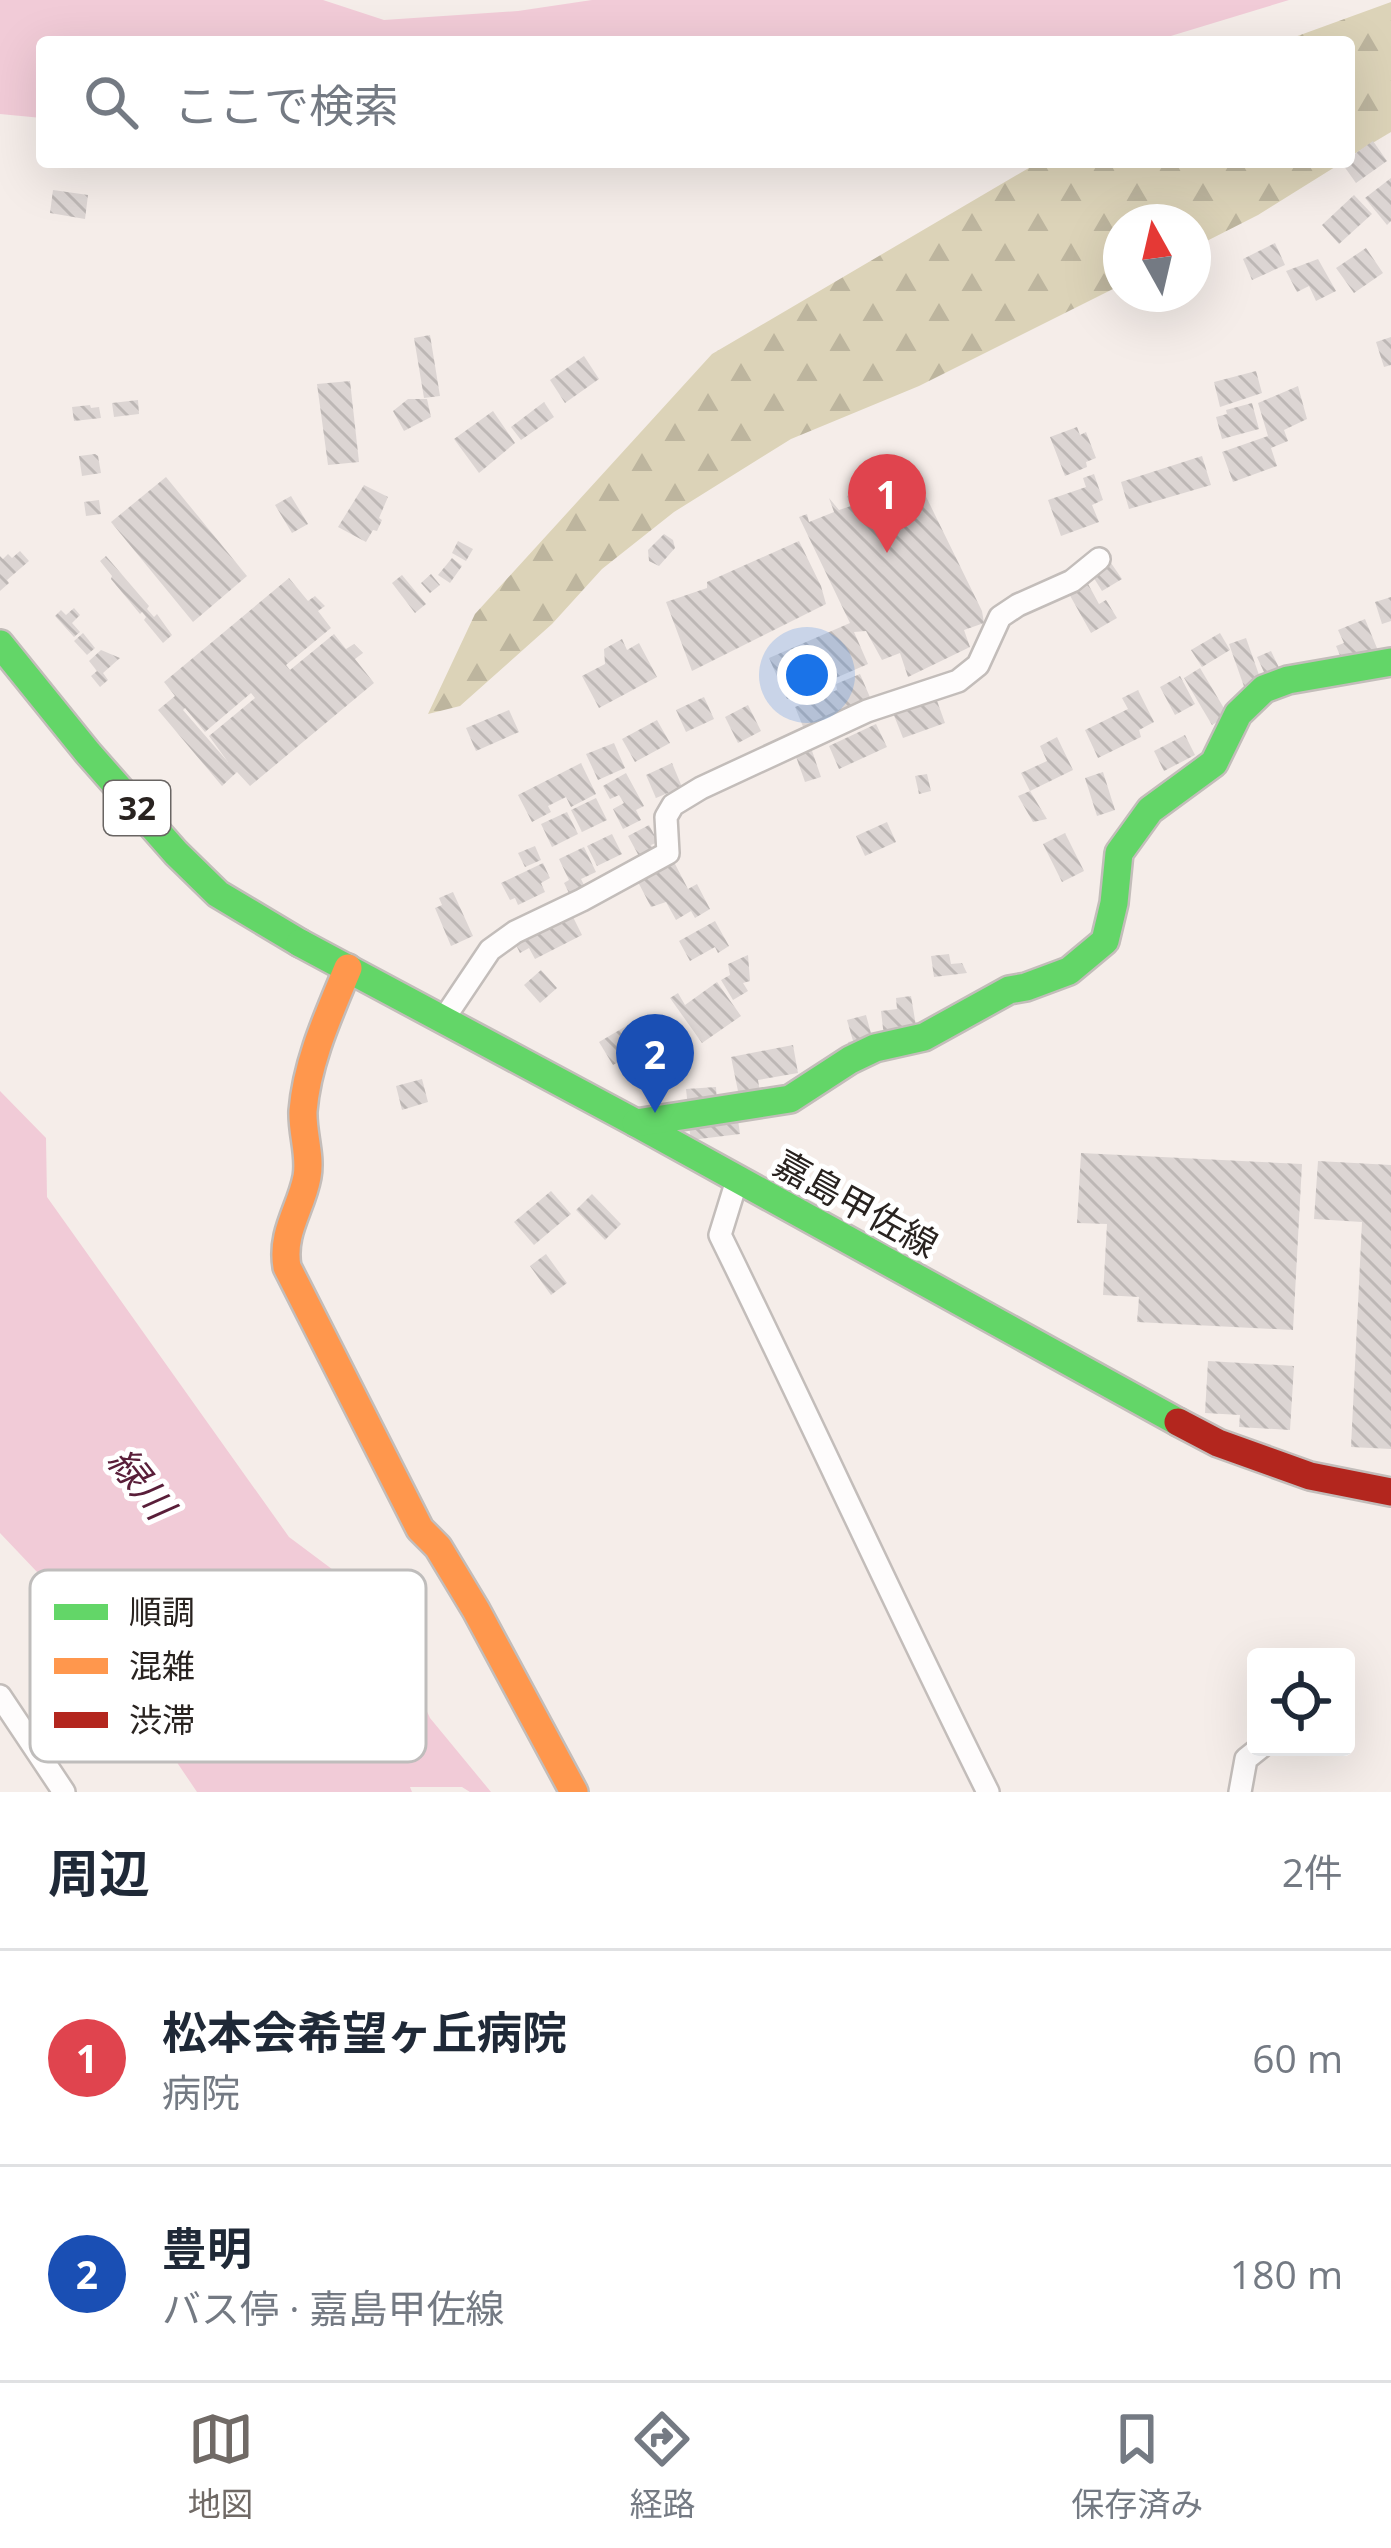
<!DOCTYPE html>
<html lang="ja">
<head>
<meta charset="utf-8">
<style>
  body { margin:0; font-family:"Open Sans","Noto Sans JP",sans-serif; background:#f6f6f7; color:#1f2937 }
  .controls { position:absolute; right:36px; bottom:36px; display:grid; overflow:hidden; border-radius:12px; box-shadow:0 12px 48px #0002 }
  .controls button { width:108px; height:108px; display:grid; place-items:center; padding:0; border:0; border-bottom:3px solid #e0e1e3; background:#fff; color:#1f2937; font:60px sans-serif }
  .compass { position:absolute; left:1103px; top:204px; width:108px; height:108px; border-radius:50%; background:#fff; box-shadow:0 12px 48px #0002; rotate:352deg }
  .you { position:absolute; left:807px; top:675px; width:42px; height:42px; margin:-30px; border:9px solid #fff; border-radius:50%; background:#1a73e8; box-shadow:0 0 0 18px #1a73e833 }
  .badge { display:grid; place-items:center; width:78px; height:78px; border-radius:50%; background:#706a66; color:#fff; font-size:39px; font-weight:700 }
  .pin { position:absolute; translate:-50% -99px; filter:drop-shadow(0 3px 6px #0008) }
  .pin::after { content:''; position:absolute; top:63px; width:42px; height:36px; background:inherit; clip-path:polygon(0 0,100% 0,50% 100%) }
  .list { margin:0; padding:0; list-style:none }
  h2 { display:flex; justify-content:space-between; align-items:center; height:156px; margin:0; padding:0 48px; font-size:51px }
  h2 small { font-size:39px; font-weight:400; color:#747a83 }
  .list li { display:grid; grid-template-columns:78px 1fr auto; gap:36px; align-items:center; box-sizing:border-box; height:216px; padding:0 48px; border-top:3px solid #e0e1e3 }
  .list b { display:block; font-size:45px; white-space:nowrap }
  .list p { margin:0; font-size:39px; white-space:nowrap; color:#747a83 }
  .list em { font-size:39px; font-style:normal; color:#747a83 }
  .icon { flex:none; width:66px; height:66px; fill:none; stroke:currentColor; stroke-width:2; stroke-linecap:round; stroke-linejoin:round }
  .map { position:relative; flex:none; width:1391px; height:1792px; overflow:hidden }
  .search { position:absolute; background:#fff; box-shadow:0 12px 48px #0002; left:36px; right:36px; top:36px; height:132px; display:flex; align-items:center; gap:30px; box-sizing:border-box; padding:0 42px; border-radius:12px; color:#747a83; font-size:45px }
  .sheet { height:588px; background:#fff }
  nav { display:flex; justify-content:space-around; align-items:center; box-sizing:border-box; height:168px; border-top:3px solid #e0e1e3; background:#fff; font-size:33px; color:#747a83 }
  nav a { display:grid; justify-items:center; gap:6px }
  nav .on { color:#706a66 }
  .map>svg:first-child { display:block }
  .forest { fill:url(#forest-firs) }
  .water { fill:#f1cbd7 }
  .building { fill:url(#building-back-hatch); fill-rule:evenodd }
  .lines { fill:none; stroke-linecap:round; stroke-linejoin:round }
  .street-casing { stroke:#c3bdba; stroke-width:26 }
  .fast-casing { stroke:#c3bdba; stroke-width:32 }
  .slow-casing { stroke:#c3bdba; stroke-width:32 }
  .jam-casing { stroke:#c3bdba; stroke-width:32 }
  .street { stroke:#fefcfc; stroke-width:21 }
  .fast { stroke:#63d668; stroke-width:27 }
  .slow { stroke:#ff974d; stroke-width:27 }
  .jam { stroke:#b3261e; stroke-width:27 }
  .labels { text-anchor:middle; stroke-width:10; stroke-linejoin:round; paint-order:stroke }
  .shield { fill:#fff; stroke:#696563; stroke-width:3 }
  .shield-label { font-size:33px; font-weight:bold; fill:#292320 }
  .street-label { font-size:36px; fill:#292320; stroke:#fff }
  .water-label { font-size:39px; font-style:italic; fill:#591e39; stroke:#fff }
  .key { fill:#fff; stroke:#bfbdbc; stroke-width:3 }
  .key-label { font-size:33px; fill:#292320 }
</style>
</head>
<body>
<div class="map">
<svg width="1391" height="1792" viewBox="0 0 1391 1792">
  <defs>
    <pattern id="forest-firs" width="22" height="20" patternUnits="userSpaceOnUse" patternTransform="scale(3)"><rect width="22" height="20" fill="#dcd3b8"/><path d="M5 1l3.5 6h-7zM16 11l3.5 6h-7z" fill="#bdb59e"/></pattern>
    <pattern id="building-back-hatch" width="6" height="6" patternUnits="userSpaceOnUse" patternTransform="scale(3)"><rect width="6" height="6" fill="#dcd5d3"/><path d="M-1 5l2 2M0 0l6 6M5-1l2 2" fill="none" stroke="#bdb7b5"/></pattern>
  </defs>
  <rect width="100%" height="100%" fill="#f5ede9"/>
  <g class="forest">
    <path d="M 1391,2 L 1391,132 L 1349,157 L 1349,42 L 1281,42 Z"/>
    <path d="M 1039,162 L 1343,162 L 1258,215 L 1193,248 L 1193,222 L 1121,222 L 1121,285 L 919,386 L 791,439 L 674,512 L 602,569 L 552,624 L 460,706 L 428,714 L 475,614 L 712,354 Z"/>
  </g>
  <g class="water">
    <path d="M 0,0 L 323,0 L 384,20 L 518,11 L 592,0 L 1289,0 L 1151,42 L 42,42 L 42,118 L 0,114 Z"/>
    <path d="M 0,1091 L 46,1138 L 47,1197 L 289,1537 L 376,1602 L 430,1718 L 491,1792 L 470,1792 L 462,1787 L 410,1787 L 412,1792 L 197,1792 L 76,1613 L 0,1533 Z"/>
  </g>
  <g class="building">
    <path d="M 1373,141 L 1387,161 L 1356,183 L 1341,162 L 1349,162 L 1349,158 Z"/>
    <path d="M 1391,178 L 1391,221 L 1387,225 L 1365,198 Z"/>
    <path d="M 53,190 L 88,195 L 85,219 L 50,213 Z"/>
    <path d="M 1354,195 L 1372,214 L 1339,244 L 1322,225 Z"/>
    <path d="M 1275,243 L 1285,265 L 1252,280 L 1243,259 Z"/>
    <path d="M 1366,248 L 1383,273 L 1354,293 L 1336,268 Z"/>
    <path d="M 1318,259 L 1336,291 L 1316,301 L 1309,286 L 1297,292 L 1286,271 Z"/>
    <path d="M 430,335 L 440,396 L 424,398 L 414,338 Z"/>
    <path d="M 1391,337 L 1391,365 L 1384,367 L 1376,342 Z"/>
    <path d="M 584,356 L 599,379 L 565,403 L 550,380 Z"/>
    <path d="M 1256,371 L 1262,393 L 1220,407 L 1214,382 Z"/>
    <path d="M 350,381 L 359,462 L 328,465 L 317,384 Z"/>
    <path d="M 1298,386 L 1307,419 L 1284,430 L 1288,441 L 1271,448 L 1277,466 L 1233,482 L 1222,452 L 1268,436 L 1258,403 Z"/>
    <path d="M 408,399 L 427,399 L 431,417 L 404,431 L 393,411 Z"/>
    <path d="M 138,400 L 139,414 L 114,417 L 112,403 Z"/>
    <path d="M 544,402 L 554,417 L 521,440 L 511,427 Z"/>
    <path d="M 1252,403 L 1259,429 L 1222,439 L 1216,417 L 1227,414 L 1226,410 Z"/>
    <path d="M 90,405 L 91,408 L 99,407 L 101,418 L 74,421 L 72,407 Z"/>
    <path d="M 493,411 L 515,443 L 479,473 L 454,439 Z"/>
    <path d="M 1077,427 L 1080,435 L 1086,432 L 1096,458 L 1086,462 L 1087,467 L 1065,476 L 1050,437 Z"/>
    <path d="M 95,454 L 98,456 L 101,473 L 82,476 L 79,456 Z"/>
    <path d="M 1202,456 L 1211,485 L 1129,509 L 1121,482 Z"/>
    <path d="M 913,470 L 982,611 L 984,623 L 964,630 L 970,647 L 908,677 L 900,653 L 882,660 L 866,631 L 854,632 L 868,664 L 787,699 L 769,658 L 850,623 L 799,517 L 807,514 L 809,522 L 834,512 L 829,498 L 839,510 L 851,506 L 847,496 Z"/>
    <path d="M 1094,474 L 1103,500 L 1092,505 L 1099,522 L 1061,536 L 1048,500 L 1086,487 L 1083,478 Z"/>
    <path d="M 166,477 L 247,576 L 193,622 L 111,522 Z"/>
    <path d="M 364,485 L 388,497 L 379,518 L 382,520 L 377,531 L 373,530 L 366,542 L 338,527 Z"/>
    <path d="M 291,496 L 308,524 L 292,533 L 275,505 Z"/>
    <path d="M 99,500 L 101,514 L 86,516 L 84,502 Z"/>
    <path d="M 664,534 L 673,540 L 675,548 L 659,566 L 649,561 L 648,550 Z"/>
    <path d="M 458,541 L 473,549 L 466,561 L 452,553 Z"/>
    <path d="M 799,541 L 821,586 L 826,604 L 692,671 L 666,602 L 707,588 L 707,582 Z"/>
    <path d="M 20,551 L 29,561 L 7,580 L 9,583 L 0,591 L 0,556 L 3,559 L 8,554 L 12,558 Z"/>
    <path d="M 106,556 L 149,606 L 147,609 L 154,617 L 157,614 L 172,635 L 163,643 L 144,620 L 146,617 L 142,612 L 140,614 L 111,579 L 112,576 L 100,561 Z"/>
    <path d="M 452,558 L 462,566 L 450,583 L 438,575 Z"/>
    <path d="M 1111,563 L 1122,579 L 1102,591 L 1092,575 Z"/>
    <path d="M 431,574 L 440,585 L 430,593 L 421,583 Z"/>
    <path d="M 402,575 L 426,604 L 415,613 L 392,583 Z"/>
    <path d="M 289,578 L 308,601 L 315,596 L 325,606 L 318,611 L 331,628 L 286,665 L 290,670 L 334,634 L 346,649 L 354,644 L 363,653 L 355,659 L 374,683 L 250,786 L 237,772 L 222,786 L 158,710 L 175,696 L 164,682 ZM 251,693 L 255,698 L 209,736 L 228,762 L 183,710 L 185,708 L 205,732 Z"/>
    <path d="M 1087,582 L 1099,604 L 1106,600 L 1117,618 L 1091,633 L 1068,592 Z"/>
    <path d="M 1391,597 L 1391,621 L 1382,624 L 1375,602 Z"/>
    <path d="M 74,608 L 80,615 L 72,623 L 80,632 L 74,637 L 55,616 L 61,610 L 66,615 Z"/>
    <path d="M 1365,619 L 1379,653 L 1345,667 L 1336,646 L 1344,643 L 1338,630 Z"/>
    <path d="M 83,633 L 95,648 L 87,655 L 74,641 Z"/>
    <path d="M 1220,633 L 1230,650 L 1202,667 L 1191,650 Z"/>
    <path d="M 1246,638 L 1264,689 L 1247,695 L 1229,644 Z"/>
    <path d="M 622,639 L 627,650 L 639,643 L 657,677 L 599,708 L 582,676 L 605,664 L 604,649 Z"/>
    <path d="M 101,650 L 120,658 L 103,673 L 108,680 L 100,687 L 91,676 L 97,671 L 89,661 Z"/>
    <path d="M 1271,651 L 1283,676 L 1269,683 L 1257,657 Z"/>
    <path d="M 1200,668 L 1228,715 L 1212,725 L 1184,678 Z"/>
    <path d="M 860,674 L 872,702 L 804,729 L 795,707 L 837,690 L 836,684 Z"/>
    <path d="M 1180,676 L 1195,704 L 1175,715 L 1160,687 Z"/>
    <path d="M 1138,690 L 1154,722 L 1139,730 L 1141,737 L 1098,758 L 1085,730 L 1128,709 L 1122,698 Z"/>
    <path d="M 704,697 L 714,719 L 686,732 L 676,710 Z"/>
    <path d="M 936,698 L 945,723 L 903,738 L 893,713 Z"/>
    <path d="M 748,705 L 761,731 L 738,743 L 725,717 Z"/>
    <path d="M 509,710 L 519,732 L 476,751 L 466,728 Z"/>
    <path d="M 657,720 L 670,743 L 635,762 L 622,739 Z"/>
    <path d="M 876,724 L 887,747 L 839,769 L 829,746 Z"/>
    <path d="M 1185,735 L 1195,755 L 1164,771 L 1154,751 Z"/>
    <path d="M 1057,737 L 1073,770 L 1030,791 L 1021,773 L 1047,761 L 1040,746 Z"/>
    <path d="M 614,743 L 625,768 L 598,780 L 586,754 Z"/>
    <path d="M 810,745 L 821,777 L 805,782 L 794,751 Z"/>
    <path d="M 581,763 L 596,794 L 571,807 L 566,797 L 548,806 L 551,812 L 532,822 L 518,795 Z"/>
    <path d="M 672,763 L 682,787 L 656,798 L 646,775 Z"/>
    <path d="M 1103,772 L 1115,810 L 1097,816 L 1085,778 Z"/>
    <path d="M 626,773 L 644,806 L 636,810 L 641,820 L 623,829 L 613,809 L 624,803 L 619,795 L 610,799 L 603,786 Z"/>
    <path d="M 927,774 L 931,791 L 919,794 L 915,776 Z"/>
    <path d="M 1030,791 L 1047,819 L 1033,822 L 1018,796 Z"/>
    <path d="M 596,798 L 607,820 L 582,832 L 571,810 Z"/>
    <path d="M 567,812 L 578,834 L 552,847 L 541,824 Z"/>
    <path d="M 887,822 L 896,842 L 865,856 L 856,836 Z"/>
    <path d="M 649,825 L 658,842 L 651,845 L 654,851 L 640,858 L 628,836 Z"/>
    <path d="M 1065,833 L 1084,871 L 1062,882 L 1043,844 Z"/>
    <path d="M 612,834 L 622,854 L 597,866 L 587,846 Z"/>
    <path d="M 535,846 L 541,860 L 525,867 L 518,853 Z"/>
    <path d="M 584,847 L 596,872 L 581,879 L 587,891 L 572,899 L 564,883 L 569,880 L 559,859 Z"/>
    <path d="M 674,862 L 688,889 L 697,884 L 710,909 L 695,918 L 691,911 L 676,920 L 666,902 L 651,907 L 637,880 Z"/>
    <path d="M 543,863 L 550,878 L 541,883 L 545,892 L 518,905 L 515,898 L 510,900 L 501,883 Z"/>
    <path d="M 453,892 L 473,936 L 451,946 L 435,908 L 442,905 L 439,898 Z"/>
    <path d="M 570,911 L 582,935 L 535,959 L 529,948 L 520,953 L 513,939 Z"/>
    <path d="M 715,921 L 729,946 L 718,953 L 715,947 L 690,961 L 679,941 Z"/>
    <path d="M 949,954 L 951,964 L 962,963 L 967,973 L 934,977 L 931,956 Z"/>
    <path d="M 748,955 L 750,981 L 743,983 L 748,991 L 733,1000 L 721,980 L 730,975 L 728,964 Z"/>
    <path d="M 541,970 L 557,988 L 540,1003 L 524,985 Z"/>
    <path d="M 717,982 L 741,1016 L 702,1043 L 670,998 L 678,993 L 685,1005 Z"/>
    <path d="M 911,996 L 917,1032 L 884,1037 L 881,1011 L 897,1009 L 896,998 Z"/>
    <path d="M 866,1015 L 875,1048 L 851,1055 L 848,1042 L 853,1041 L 847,1020 Z"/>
    <path d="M 628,1025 L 641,1049 L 613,1065 L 599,1042 Z"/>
    <path d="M 793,1045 L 798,1073 L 758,1080 L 760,1092 L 739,1096 L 731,1057 Z"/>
    <path d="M 422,1079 L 428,1102 L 402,1110 L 396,1086 Z"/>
    <path d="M 716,1087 L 717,1104 L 688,1107 L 686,1089 Z"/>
    <path d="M 737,1113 L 740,1134 L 691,1140 L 688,1119 Z"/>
    <path d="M 1081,1153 L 1302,1164 L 1293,1330 L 1137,1322 L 1139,1297 L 1103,1295 L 1107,1224 L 1077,1223 Z"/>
    <path d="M 1318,1161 L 1391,1165 L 1391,1449 L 1351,1447 L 1362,1222 L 1314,1219 Z"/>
    <path d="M 551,1191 L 571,1214 L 534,1245 L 514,1222 Z"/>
    <path d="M 592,1194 L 621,1224 L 605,1240 L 576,1210 Z"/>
    <path d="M 546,1254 L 567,1283 L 551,1295 L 530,1266 Z"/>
    <path d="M 1208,1361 L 1294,1366 L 1290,1430 L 1239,1427 L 1240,1415 L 1205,1413 Z"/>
  </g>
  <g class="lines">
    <g class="street-casing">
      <g id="street">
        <path d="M 443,1020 L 490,950 L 515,932 L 582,900 L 668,853 L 666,817 L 673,805 L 701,788 L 867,711 L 958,681 L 978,665 L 1000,617 L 1018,605 L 1072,581 L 1099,559"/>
        <path d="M 737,1180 L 720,1235 C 811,1420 896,1608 988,1792"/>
        <path d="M 0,1696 L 64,1792"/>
        <path d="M 1240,1792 L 1246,1759 L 1261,1747"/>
      </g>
    </g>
    <g class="fast-casing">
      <g id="fast">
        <path d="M 0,644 L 88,753 L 176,853 L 218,894 L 300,943"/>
        <path d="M 300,943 L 636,1123 L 1178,1422"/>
        <path d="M 636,1123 L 790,1099 L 850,1060 L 875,1048 L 924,1037 L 1009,990 L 1026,987 L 1069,971 L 1105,941 L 1114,903 L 1119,853 L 1150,810 L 1214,763 L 1238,714 L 1264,689 L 1288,680 L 1391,662"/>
      </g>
    </g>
    <g class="slow-casing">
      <path id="slow" d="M 348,968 C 329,1014 307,1061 303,1111 C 302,1133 311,1155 307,1177 C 301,1209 281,1232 287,1267 L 420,1529 L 438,1547 L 476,1610 L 574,1792"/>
    </g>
    <g class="jam-casing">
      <path id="jam" d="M 1178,1422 L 1218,1443 L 1310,1476 L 1391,1492"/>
    </g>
    <use href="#street" class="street"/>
    <use href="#fast" class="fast"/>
    <use href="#slow" class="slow"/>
    <use href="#jam" class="jam"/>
  </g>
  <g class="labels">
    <rect class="shield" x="104" y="781" width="66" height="54" rx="9"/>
    <g class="shield-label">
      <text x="137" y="820">32</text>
    </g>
    <g class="street-label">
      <text transform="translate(856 1204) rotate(29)" y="13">嘉島甲佐線</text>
    </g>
    <g class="water-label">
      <text transform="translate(141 1483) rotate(52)" y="14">緑川</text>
    </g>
  </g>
  <rect x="30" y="1570" width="396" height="192" rx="18" class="key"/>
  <rect x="54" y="1604" width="54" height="16" fill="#63d668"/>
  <rect x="54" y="1658" width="54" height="16" fill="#ff974d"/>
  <rect x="54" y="1712" width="54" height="16" fill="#b3261e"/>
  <g class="key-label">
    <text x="129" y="1624">順調</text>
    <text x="129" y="1678">混雑</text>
    <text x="129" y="1732">渋滞</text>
  </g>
</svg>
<div class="controls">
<button><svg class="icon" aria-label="locate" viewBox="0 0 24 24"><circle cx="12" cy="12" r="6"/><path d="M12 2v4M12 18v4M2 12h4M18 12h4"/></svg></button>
</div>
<svg class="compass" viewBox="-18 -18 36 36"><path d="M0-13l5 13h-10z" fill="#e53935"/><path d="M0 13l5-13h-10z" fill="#747a83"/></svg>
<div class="you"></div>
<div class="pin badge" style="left:887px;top:553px;background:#e0444e">1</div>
<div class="pin badge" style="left:655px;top:1113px;background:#1a4fb4">2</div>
<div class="search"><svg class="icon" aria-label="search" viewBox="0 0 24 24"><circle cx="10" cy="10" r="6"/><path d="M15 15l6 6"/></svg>ここで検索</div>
</div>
<section class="sheet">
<h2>周辺<small>2件</small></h2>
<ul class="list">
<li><span class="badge" style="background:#e0444e">1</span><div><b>松本会希望ヶ丘病院</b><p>病院</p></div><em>60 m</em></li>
<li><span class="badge" style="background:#1a4fb4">2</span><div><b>豊明</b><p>バス停 · 嘉島甲佐線</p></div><em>180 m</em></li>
</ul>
</section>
<nav>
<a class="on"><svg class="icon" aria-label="map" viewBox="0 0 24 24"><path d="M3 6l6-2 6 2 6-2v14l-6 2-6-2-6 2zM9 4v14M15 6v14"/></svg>地図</a>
<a><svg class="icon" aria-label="directions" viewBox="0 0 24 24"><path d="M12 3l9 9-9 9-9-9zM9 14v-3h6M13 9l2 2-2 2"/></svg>経路</a>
<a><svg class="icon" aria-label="saved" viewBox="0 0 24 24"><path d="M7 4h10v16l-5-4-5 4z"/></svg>保存済み</a>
</nav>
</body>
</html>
